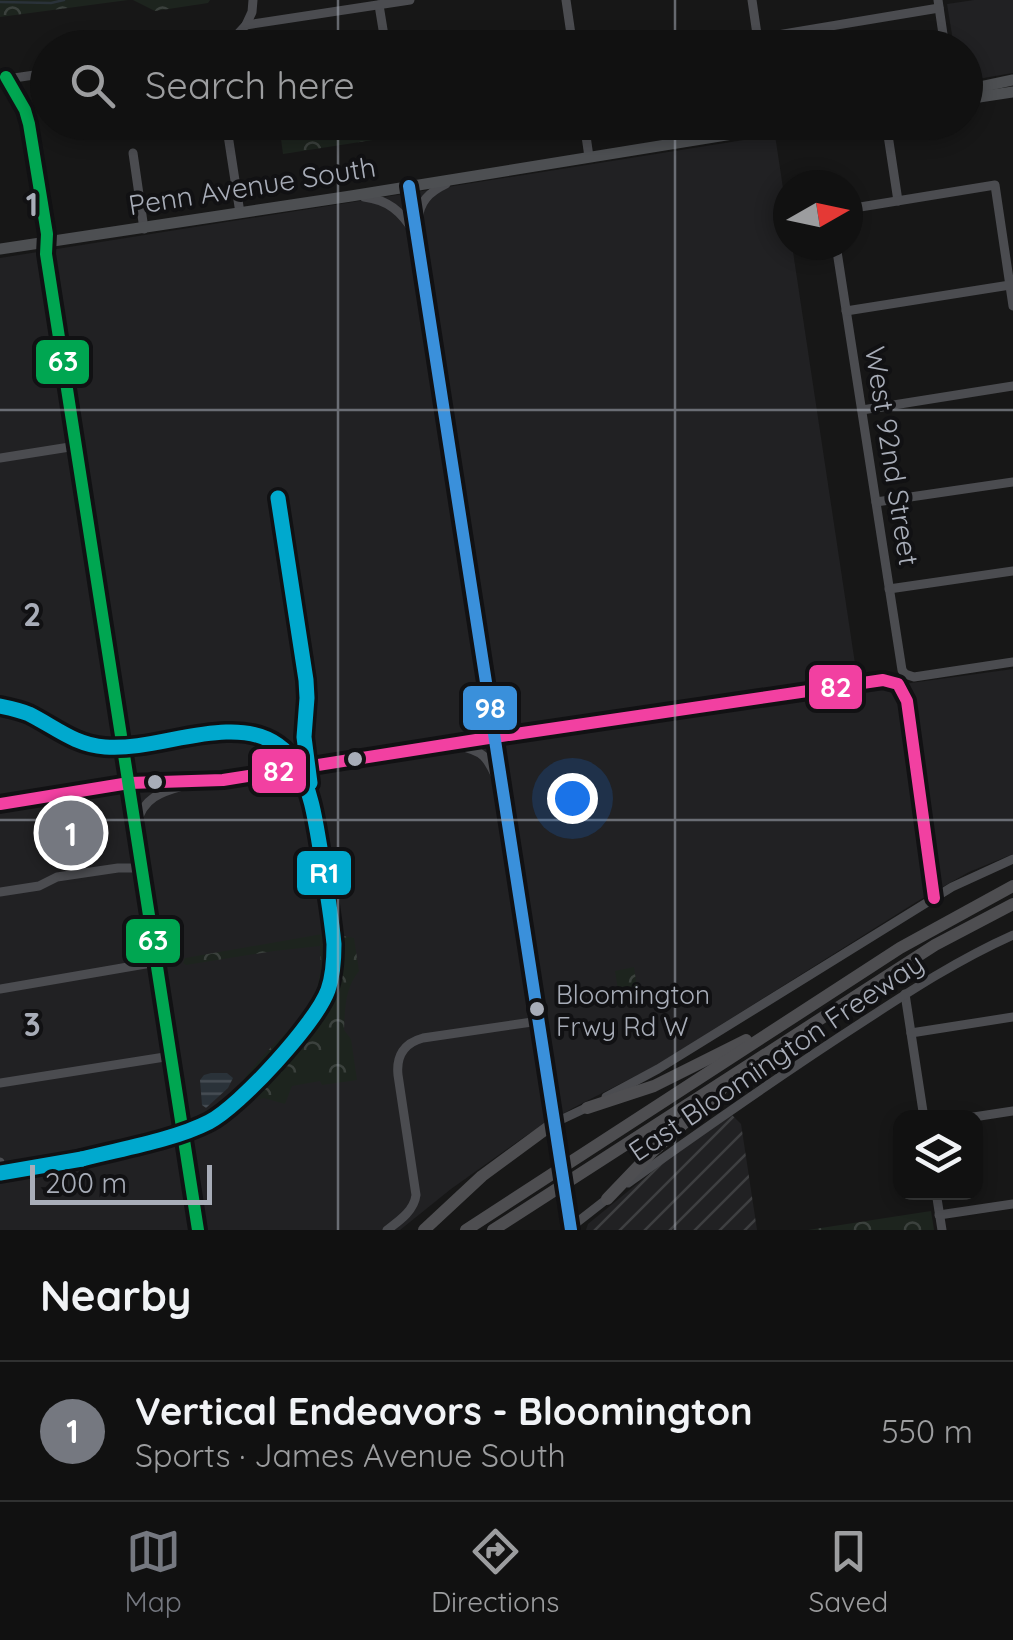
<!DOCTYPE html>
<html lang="en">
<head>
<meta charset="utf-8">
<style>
  body { margin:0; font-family:Quicksand,sans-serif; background:#1e1f1f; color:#f1f3f6 }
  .controls { position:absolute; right:30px; bottom:30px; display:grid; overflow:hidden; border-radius:20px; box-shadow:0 5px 15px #0003 }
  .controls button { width:90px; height:90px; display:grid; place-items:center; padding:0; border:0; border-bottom:2px solid #303131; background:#111; color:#f1f3f6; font:50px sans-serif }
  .compass { position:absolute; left:773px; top:170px; width:90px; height:90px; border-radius:50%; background:#111; box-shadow:0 5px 15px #0003; rotate:81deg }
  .scale { position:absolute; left:30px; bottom:25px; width:182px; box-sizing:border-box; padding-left:10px; border:5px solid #a8adb8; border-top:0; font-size:28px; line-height:35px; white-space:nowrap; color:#a8adb8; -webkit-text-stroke:8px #111113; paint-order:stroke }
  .you { position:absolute; left:572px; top:798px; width:35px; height:35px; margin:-25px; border:8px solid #fff; border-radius:50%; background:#1a73e8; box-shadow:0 0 0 15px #1a73e833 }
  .badge { display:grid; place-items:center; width:65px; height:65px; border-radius:50%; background:#757880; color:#fff; font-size:32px; font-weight:700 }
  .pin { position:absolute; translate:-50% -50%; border:5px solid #fff; box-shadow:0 2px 10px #0006 }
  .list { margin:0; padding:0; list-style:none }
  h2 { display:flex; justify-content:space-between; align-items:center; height:130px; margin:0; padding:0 40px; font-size:42px }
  h2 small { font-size:32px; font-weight:400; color:#9c9d9f }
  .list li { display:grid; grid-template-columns:65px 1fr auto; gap:30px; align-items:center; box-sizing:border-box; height:140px; padding:0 40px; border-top:2px solid #303131 }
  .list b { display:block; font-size:38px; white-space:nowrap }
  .list p { margin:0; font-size:32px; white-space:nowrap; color:#9c9d9f }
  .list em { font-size:32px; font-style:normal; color:#9c9d9f }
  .icon { flex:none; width:55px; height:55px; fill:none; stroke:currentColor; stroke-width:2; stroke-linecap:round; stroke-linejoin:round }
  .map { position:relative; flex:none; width:1013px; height:1230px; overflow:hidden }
  .search { position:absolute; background:#111; box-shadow:0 5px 15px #0003; left:30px; right:30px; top:30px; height:110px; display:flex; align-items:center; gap:25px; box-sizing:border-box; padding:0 35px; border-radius:55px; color:#9c9d9f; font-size:38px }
  .sheet { height:270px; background:#111 }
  nav { display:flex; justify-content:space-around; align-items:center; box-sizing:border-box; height:140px; border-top:2px solid #303131; background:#111; font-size:28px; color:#9c9d9f }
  nav a { display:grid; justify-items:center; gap:5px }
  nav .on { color:#757880 }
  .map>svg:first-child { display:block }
  .built { fill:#212123 }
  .industrial { fill:url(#industrial-furrows) }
  .forest { fill:url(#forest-crowns) }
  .water { fill:url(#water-rules) }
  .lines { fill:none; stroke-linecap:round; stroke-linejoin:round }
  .stream { stroke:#2a3239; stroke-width:2.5 }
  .minor { stroke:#4b4c50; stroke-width:9 }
  .major { stroke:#4d4f52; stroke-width:11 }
  .highway { stroke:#4e4e51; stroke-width:12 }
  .minor-bridge { stroke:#4b4c50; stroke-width:9 }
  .bus-1-casing { stroke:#111113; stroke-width:20 }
  .bus-2-casing { stroke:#111113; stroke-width:20 }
  .bus-3-casing { stroke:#111113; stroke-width:20 }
  .bus-1 { stroke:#f240a1; stroke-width:12 }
  .bus-2 { stroke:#3a90db; stroke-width:12 }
  .bus-3 { stroke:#00a651; stroke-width:12 }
  .rail-1-casing { stroke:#111113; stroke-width:22 }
  .rail-1 { stroke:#00a9ce; stroke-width:15 }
  .grid { fill:none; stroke:#a8adb8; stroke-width:2.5; stroke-opacity:0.55 }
  .bus-dot { fill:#a8adb8; stroke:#111113; stroke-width:4 }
  .labels { text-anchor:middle; stroke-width:8; stroke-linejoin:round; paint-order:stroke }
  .bus-label { font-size:26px; fill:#a8adb8; stroke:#111113; text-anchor:start }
  .street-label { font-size:28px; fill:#a8adb8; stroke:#111113 }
  .grid-label { font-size:32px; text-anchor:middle; font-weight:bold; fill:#a8adb8; stroke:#111113; stroke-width:8; stroke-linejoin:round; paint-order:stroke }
  .line-badge { stroke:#111113; stroke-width:4 }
  .badge-label { font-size:28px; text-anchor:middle; font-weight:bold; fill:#fff }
</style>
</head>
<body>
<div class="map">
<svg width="1013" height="1230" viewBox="0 0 1013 1230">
  <defs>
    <pattern id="industrial-furrows" width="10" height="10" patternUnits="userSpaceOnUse" patternTransform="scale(2.5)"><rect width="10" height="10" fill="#212123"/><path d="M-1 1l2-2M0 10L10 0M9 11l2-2" fill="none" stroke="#3e3f41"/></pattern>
    <pattern id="forest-crowns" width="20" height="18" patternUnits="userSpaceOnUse" patternTransform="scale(2.5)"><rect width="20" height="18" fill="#1d241e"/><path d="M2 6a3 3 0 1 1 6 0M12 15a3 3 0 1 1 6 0" fill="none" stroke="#3b413d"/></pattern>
    <pattern id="water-rules" width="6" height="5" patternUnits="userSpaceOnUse" patternTransform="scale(2.5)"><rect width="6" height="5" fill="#2a3239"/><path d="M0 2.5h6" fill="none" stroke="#464d54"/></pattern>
  </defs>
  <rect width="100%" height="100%" fill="#171717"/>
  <g class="built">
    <path d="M 974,0 L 1013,0 L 1013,73 L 966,81 L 966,48 L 954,47 L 947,4 Z"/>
    <path d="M 775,135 L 788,221 L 788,245 L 792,245 L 859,690 L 1013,669 L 1013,854 L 969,872 L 918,901 L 657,1065 L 573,1108 L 527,1135 L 451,1189 L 400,1230 L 0,1230 L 0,258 Z"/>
  </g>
  <path class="industrial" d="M 731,1114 L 741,1124 L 757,1230 L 586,1230 L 588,1224 L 670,1157 Z"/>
  <g class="forest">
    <path d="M 0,0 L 128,0 L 0,17 Z"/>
    <path d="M 133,0 L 210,0 L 208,3 L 155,11 Z"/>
    <path d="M 279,123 L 389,123 L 392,137 L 283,154 Z"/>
    <path d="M 328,933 L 354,938 L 359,971 C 345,988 345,1008 344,1030 L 351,1039 L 357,1080 L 322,1085 L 320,1081 L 292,1086 L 285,1104 L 264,1098 L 251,1101 L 240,1092 C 242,1079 247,1074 255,1065 C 293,1019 325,1016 320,946 L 274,951 L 186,965 L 183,963 L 185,958 Z"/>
    <path d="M 634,967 L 637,988 L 618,990 L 615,971 Z"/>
    <path d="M 931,1211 L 934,1230 L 808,1230 Z"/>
  </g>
  <path class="water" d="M 211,1073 L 227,1073 L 233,1078 L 228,1088 L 206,1108 L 202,1105 L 200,1080 L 204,1075 Z"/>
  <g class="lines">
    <path class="stream" d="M 0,2 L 51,3 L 64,0"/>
    <g class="minor">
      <path d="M 566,0 L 573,48"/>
      <path d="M 752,0 L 759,48"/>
      <path d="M 938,0 L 945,48"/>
      <path d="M 379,5 L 386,48"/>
      <path d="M 246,25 L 252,12 L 253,0"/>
      <path d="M 214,48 L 234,38 L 246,25 L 410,0"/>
      <path d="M 699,48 L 939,8"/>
      <path d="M 6,77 L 25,110 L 29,124 L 47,234 L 46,254 L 198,1230"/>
      <path d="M 0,80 L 48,73"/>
      <path d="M 226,122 L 240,213"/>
      <path d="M 584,122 L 589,157"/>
      <path d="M 886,122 L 898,201"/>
      <path d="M 133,153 L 144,229"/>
      <path d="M 409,186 L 558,1149"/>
      <path d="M 364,197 C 388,200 401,211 414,232"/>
      <path d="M 848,209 L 995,185 L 1013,306"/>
      <path d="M 418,221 C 419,202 429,192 446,184"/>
      <path d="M 836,245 L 902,670 L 905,674 L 914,677 L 1013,662"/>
      <path d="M 846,311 L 1010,285"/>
      <path d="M 862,410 L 1013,386"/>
      <path d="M 0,458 L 76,446"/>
      <path d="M 876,502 L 1013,482"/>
      <path d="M 889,589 L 1013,571"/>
      <path d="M 459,746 C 484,751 487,757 497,779"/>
      <path d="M 0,804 L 129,783 L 223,780 L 495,737 L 883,680 L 898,684 L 907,701 L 934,898"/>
      <path d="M 137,823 C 143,798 161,792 183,786"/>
      <path d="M 0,892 L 39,886 L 57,877 L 118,868 L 142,868"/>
      <path d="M 0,989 L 157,962"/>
      <path d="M 905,994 L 924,1118"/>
      <path d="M 911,1033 L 1013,1017"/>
      <path d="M 0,1083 L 171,1056"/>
      <path d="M 606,1097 L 658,1069 L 952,887 L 1013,859"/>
      <path d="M 967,1118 L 1013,1111"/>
      <path d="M 554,1123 L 588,1107"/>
      <path d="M 0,1162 L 1,1167"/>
      <path d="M 628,1183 C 705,1128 782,1074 861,1023 C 910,991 959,959 1013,935"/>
      <path d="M 936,1192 L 942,1230"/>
      <path d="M 567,1204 L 571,1230"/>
      <path d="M 939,1215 L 1013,1204"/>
      <path d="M 571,1227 L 612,1195"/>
      <path d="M 387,1230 C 399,1221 414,1211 416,1195 L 398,1075 C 396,1056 404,1043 423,1038 L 539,1021"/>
    </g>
    <g class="major">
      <path d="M 966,90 L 1013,80"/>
      <path d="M 966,99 L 1013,92"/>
      <path d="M 0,249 L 351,196 L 807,122"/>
    </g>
    <g class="highway">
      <path d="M 587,1108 L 654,1086 L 746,1040"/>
      <path d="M 607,1199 L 652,1152 L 721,1090"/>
      <path d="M 424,1230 L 482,1176 L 554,1123"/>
      <path d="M 466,1230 L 900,948 L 1013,886"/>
      <path d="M 493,1230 L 935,945 L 1013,904"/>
      <path d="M 567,1230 L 571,1227"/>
    </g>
    <path class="minor-bridge" d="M 558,1149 L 567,1204"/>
    <g class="bus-1-casing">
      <path id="bus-1" d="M 0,804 L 129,783 L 223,780 L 495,737 L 883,680 L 898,684 L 907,701 L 934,898"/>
    </g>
    <g class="bus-2-casing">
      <path id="bus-2" d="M 409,186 L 571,1230"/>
    </g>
    <g class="bus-3-casing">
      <path id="bus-3" d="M 6,77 L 25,110 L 29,124 L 47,234 L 46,254 L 198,1230"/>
    </g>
    <use href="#bus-1" class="bus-1"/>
    <use href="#bus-2" class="bus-2"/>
    <use href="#bus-3" class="bus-3"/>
    <g class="rail-1-casing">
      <g id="rail-1">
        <path d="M 278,498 L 306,680 L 307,698 L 304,737 L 310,783"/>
        <path d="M 0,706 C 10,708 20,710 29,714 C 55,727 75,745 105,747 C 144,750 186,733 226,732 C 304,729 311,794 321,854 C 326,884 331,914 334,944 C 334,960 333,976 328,990 C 316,1023 240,1106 209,1122 C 174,1140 120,1149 82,1159"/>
        <path d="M 0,1173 L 82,1159"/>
      </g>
    </g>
    <use href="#rail-1" class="rail-1"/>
  </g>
  <path class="grid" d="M 338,0 L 338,48M 675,0 L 675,48M 338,122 L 338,1230M 675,122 L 675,1230M 0,410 L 1013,410M 0,820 L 1013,820"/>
  <g class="bus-dot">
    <circle cx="355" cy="759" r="9"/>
    <circle cx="155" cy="782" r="9"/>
    <circle cx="537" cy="1009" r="9"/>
  </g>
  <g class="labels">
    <g class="bus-label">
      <text x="556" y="1004">Bloomington<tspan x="556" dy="32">Frwy Rd W</tspan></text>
    </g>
    <g class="street-label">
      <text transform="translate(252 186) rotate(-9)" y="10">Penn Avenue South</text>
      <text transform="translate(892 456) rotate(81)" y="10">West 92nd Street</text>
      <text transform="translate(776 1057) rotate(-34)" y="10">East Bloomington Freeway</text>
    </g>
  </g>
  <g class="grid-label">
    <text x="32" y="216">1</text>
    <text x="32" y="626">2</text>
    <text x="32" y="1036">3</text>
  </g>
  <g class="line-badge">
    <rect x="34" y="338" width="57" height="48" rx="10" fill="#00a651"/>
    <rect x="807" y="663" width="57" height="48" rx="10" fill="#f240a1"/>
    <rect x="461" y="684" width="58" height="48" rx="10" fill="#3a90db"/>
    <rect x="250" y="747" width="58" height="48" rx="10" fill="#f240a1"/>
    <rect x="295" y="849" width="58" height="48" rx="10" fill="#00a9ce"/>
    <rect x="124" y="917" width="58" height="48" rx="10" fill="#00a651"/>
  </g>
  <g class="badge-label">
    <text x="63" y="371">63</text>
    <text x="836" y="697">82</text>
    <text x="490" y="718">98</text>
    <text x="279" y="781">82</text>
    <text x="324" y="883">R1</text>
    <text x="153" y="950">63</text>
  </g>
</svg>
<div class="controls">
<button><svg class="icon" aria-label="layers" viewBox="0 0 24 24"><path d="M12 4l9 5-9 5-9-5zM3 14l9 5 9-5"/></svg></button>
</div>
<svg class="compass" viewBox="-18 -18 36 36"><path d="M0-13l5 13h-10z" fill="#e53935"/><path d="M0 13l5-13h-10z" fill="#9c9d9f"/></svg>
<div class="scale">200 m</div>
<div class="you"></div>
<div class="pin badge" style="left:71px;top:833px">1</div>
<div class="search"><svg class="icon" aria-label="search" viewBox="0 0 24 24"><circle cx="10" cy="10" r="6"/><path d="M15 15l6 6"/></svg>Search here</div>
</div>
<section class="sheet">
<h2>Nearby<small></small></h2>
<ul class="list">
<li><span class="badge">1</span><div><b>Vertical Endeavors - Bloomington</b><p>Sports · James Avenue South</p></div><em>550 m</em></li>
</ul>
</section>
<nav>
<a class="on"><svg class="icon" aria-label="map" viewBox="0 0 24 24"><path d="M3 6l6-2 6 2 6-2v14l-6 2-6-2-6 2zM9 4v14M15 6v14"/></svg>Map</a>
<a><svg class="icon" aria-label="directions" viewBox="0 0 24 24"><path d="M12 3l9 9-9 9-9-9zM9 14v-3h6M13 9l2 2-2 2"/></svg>Directions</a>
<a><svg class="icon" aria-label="saved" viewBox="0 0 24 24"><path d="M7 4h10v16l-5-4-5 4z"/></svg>Saved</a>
</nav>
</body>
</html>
